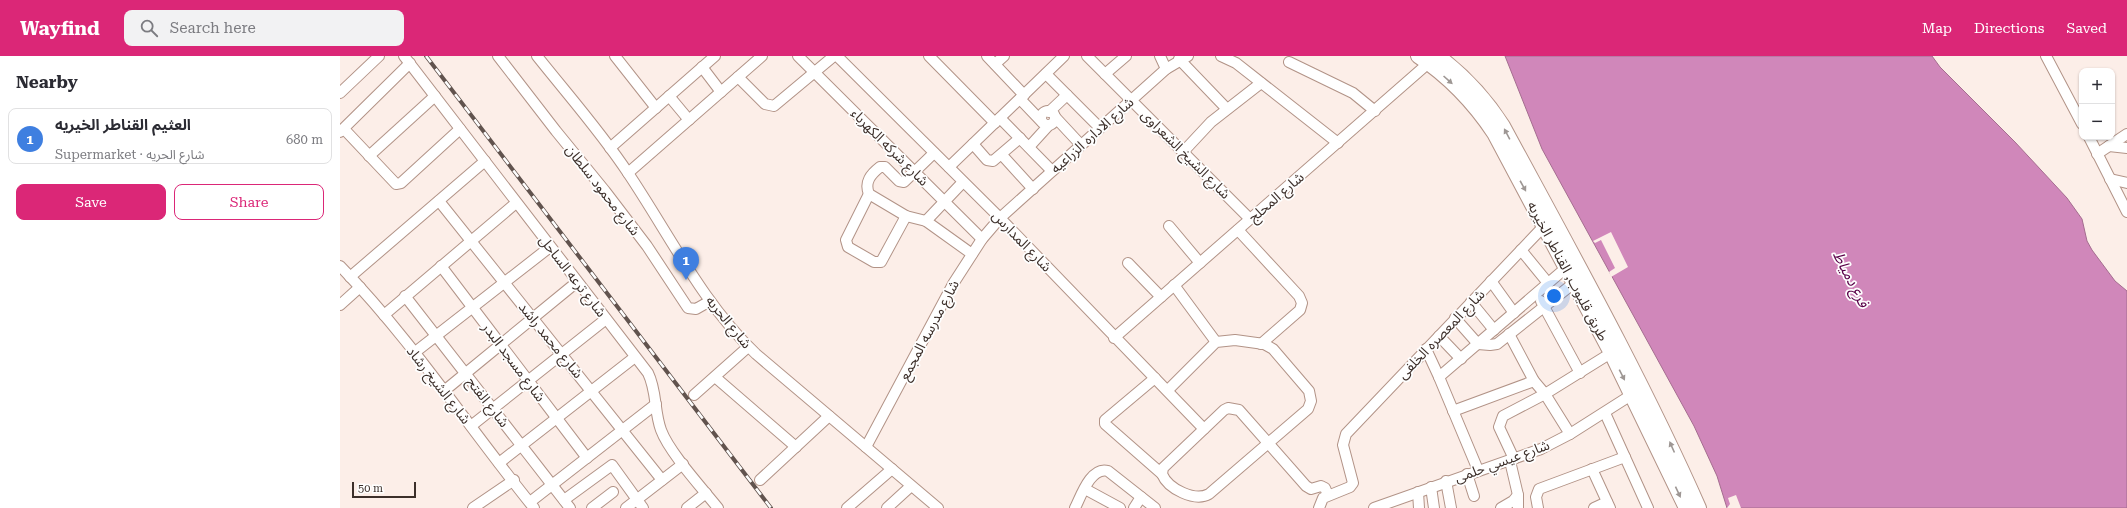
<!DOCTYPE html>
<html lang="en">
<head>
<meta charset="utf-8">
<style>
  body { margin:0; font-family:"Roboto Serif","Noto Sans Arabic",serif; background:#f2f2f3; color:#2b2b33 }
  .controls { position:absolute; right:12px; top:12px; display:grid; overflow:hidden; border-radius:8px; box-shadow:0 1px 3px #0004 }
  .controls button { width:36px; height:36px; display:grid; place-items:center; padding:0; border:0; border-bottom:1px solid #e1e1e2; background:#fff; color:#2b2b33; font:20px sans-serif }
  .scale { position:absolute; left:12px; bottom:10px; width:64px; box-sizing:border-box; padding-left:4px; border:2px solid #3c2f2a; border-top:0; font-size:11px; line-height:14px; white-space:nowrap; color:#3c2f2a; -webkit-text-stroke:3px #fefefe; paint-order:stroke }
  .you { position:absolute; left:1214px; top:240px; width:14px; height:14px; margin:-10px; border:3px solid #fff; border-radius:50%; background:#1a73e8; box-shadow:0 0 0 6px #1a73e833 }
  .badge { display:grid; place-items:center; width:26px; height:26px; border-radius:50%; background:#db2777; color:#fff; font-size:13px; font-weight:700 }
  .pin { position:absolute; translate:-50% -33px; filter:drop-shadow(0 1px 2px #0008) }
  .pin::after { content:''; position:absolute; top:21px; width:14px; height:12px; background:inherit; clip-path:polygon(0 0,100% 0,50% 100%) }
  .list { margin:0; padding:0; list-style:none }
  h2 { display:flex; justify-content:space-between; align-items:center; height:52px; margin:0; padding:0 16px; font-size:17px }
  h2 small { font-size:13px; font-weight:400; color:#7c7c81 }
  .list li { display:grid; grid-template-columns:26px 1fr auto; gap:12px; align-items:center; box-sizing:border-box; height:56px; margin:0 8px 8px; padding:0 8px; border:1px solid #e1e1e2; border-radius:8px }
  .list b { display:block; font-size:15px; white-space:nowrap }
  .list p { margin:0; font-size:13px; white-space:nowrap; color:#7c7c81 }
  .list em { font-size:13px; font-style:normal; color:#7c7c81 }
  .actions { display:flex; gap:8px; padding:12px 16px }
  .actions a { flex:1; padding:9px 0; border:1px solid #db2777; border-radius:8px; text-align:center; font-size:14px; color:#db2777 }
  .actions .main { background:#db2777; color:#fff }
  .icon { flex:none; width:22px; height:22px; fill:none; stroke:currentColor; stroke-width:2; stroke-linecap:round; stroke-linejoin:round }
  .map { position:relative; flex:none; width:1787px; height:452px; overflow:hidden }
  header { display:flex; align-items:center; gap:24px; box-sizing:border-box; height:56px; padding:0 20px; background:#db2777; color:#fff }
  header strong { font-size:19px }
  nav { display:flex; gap:22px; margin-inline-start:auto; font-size:14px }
  .search { width:280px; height:36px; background:#f2f2f3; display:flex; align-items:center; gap:10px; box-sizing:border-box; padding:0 14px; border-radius:8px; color:#7c7c81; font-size:15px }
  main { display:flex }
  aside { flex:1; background:#fff }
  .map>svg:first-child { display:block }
  .water { fill:#d087ba; stroke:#a46d8f }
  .pier { fill:#fceee8 }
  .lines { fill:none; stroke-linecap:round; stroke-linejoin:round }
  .minor-casing { stroke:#b29387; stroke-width:12 }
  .secondary-casing { stroke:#b29387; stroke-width:16 }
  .minor { stroke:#fff; stroke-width:10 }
  .secondary { stroke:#fff; stroke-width:14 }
  .rail-casing { stroke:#61534e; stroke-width:4 }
  .rail { stroke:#fefefe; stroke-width:2.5; stroke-dasharray:8; stroke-linecap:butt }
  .oneway { fill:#9e9794 }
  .labels { text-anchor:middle; stroke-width:3.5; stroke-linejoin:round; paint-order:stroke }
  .street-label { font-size:14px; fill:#3c2f2a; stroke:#fefefe }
  .water-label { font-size:15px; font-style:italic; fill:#590048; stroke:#fefefe }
</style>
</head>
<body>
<header>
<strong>Wayfind</strong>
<div class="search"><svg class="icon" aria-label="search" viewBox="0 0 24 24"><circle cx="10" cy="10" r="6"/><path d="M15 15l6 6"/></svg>Search here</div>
<nav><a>Map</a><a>Directions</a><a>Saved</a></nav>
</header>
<main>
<aside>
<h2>Nearby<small></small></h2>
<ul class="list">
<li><span class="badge" style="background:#3f7fe0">1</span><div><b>العثيم القناطر الخيريه</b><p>Supermarket · شارع الحريه</p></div><em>680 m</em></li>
</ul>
<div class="actions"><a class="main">Save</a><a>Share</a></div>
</aside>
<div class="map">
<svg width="1787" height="452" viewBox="0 0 1787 452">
  <rect width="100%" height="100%" fill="#fceee8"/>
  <path class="water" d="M 1165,0 L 1592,0 L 1600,11 L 1675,86 L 1727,142 L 1742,163 L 1747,185 L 1752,194 L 1775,225 L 1787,235 L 1787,452 L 1387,452 L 1377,420 L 1354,370 L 1202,93 Z"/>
  <g class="pier">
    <path d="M 1271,176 L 1288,211 L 1271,221 L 1269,216 L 1275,212 L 1261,184 L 1255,187 L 1253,185 Z"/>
    <path d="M 1396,439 L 1401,452 L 1387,452 L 1390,448 L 1388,442 Z"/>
  </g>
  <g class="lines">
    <g class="minor-casing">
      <g id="minor">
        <path d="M 64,0 L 308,317 C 317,335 314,355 321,374 C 329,396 362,432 378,452"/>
        <path d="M 158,0 L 216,75 L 265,135 L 307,190 L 346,249 L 348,252 L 356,253 L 370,245"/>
        <path d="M 197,0 C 228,39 261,76 288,117 C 329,178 363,248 416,298 L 598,452"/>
        <path d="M 275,0 L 316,52"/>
        <path d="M 458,0 L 642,183"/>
        <path d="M 497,0 L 660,162 L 864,373"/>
        <path d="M 589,0 L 655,67"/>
        <path d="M 647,0 L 684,39"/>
        <path d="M 747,0 L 910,163"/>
        <path d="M 820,0 L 826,13"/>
        <path d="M 881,0 L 896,7 L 998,87"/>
        <path d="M 1706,0 L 1742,68"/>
        <path d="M 839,3 L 886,52"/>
        <path d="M 949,6 L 1013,37 L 1035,55"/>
        <path d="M 655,8 L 664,0"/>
        <path d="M 362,11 L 381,36"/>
        <path d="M 706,18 L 760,72"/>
        <path d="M 765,18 L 786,0"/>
        <path d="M 398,21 L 425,48 L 434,50 L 494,0"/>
        <path d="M 0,37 L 39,0"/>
        <path d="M 329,40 L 349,64"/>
        <path d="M 680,43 L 702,66"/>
        <circle cx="708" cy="62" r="7"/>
        <path d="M 709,56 L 727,39"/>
        <path d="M 715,61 L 741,89"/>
        <path d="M 660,62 L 712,115"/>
        <path d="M 4,73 L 56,128 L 61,127 L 120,73"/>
        <path d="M 0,76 L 70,7"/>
        <path d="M 1749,81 L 1787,156"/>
        <path d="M 633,88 L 647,104 L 653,105 L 680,82"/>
        <path d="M 1769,90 L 1787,92"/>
        <path d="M 689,91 L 709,69"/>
        <path d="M 270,92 L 375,0"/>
        <path d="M 843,96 L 871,66 L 921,27"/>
        <path d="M 594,97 L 564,126 L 559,125 L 545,111 L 540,111 C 531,118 524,126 529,138 L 566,160 L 586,165 L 632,198"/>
        <path d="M 1757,98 L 1787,78"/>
        <path d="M 662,99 L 693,133"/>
        <path d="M 29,100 L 95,40"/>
        <path d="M 609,111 L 724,0"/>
        <path d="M 288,117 L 422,0"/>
        <path d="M 1770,123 L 1787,127"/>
        <path d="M 529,138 L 506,184 L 508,191 L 534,206 L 541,206 L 566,160"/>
        <path d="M 99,145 L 322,424"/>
        <path d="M 586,165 L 623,126"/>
        <path d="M 829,170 L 860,207"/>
        <path d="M 898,174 L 959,240 L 962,247 L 960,254 L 921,288"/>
        <path d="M 1181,194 L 1208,227"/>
        <path d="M 788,207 L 821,241"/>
        <path d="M 0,210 C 72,284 129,372 194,452"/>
        <path d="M 101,210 L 247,402"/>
        <path d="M 10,221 L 145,105"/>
        <path d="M 1151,225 L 1174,257"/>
        <path d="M 834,229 L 876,286"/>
        <path d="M 65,240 L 230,452"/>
        <path d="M 1201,245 L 1240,317"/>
        <path d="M 1131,246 L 1154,274"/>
        <path d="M 0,249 L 20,231"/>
        <path d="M 44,259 L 176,147"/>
        <path d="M 1115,262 L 1138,288 L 1150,289 L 1157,288 L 1234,227"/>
        <path d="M 1169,278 L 1194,325 L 1205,338 L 1230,378"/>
        <path d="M 1099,280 L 1121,303"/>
        <path d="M 774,282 L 1092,4"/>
        <path d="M 1086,293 L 1099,321 L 1138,414"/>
        <path d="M 74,297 L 210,191"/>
        <path d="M 375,321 L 456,391"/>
        <path d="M 1099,321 L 1227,211"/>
        <path d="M 815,322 L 765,364 L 765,368 L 822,418"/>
        <path d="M 828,334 L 876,286 L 895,284 L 924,288 L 933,293 L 969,335 L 971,345 L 968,353 L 869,438 C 855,446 828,433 822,418 L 823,412 L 884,354 L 888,352 L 899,354 L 966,430 L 971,433 L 981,430 L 985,432 L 988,439"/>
        <path d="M 104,335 L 237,226"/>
        <path d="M 354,339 L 408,291"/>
        <path d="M 1113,355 L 1194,325"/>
        <path d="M 1265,357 L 1308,452"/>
        <path d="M 131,370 L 266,263"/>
        <path d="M 526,391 L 613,228 L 642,183 L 660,162 L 826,13 L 848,0"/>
        <path d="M 1174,403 L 1159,371 L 1163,360 L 1205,338 L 1271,297"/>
        <path d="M 1170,405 L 1178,439 L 1178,452"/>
        <path d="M 159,407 L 295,301"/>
        <path d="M 1252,413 L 1270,452"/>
        <path d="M 1127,418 L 1134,440"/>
        <path d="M 420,424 L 489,360"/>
        <path d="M 1106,425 L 1111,452"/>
        <path d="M 1091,431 L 1094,452"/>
        <path d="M 745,433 L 780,452"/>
        <path d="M 1078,436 L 1079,452"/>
        <path d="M 224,444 L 272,409 L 303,452"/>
        <path d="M 190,446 L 316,348"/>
        <path d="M 133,452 L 174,424"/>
        <path d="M 252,452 L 273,436"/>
        <path d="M 286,452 L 343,408"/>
        <path d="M 347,452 L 366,437"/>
        <path d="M 507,452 L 552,413"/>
        <path d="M 547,452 L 571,430"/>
        <path d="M 735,452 C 741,440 751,410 768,415 L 815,452"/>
        <path d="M 794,452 L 801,441"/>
        <path d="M 979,452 L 983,442 L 1010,431 L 1013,427 L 1003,389 L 1006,378 L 1205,169"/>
        <path d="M 1034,452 L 1201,393 L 1230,378 L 1296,336"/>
        <path d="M 1161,452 L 1173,445 L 1178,439"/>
        <path d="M 1198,452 L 1196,441 L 1199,433 L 1285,401"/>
        <path d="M 1254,452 L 1267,446"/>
      </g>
    </g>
    <g class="secondary-casing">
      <g id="secondary">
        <path d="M 1078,0 C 1108,20 1134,47 1154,77 L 1271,297 L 1346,452"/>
        <path d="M 1098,0 C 1125,20 1145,42 1163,70 C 1231,196 1301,321 1359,452"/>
      </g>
    </g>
    <use href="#minor" class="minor"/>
    <use href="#secondary" class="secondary"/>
    <g class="rail-casing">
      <path id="rail" d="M 86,0 L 431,452"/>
    </g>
    <use href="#rail" class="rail"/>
  </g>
  <defs><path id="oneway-solid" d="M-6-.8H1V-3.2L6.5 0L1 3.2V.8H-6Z"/></defs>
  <g class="oneway">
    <use href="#oneway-solid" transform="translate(1108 24) rotate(42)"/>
    <use href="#oneway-solid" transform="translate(1167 78) rotate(-118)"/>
    <use href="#oneway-solid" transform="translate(1183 130) rotate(61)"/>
    <use href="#oneway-solid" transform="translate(1282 319) rotate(63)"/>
    <use href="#oneway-solid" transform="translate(1332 391) rotate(-114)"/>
    <use href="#oneway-solid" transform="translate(1338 436) rotate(65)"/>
  </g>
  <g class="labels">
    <g class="street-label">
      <text transform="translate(752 79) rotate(-42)" y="5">شارع الاداره الزراعيه</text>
      <text transform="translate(550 91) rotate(45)" y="5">شارع شركه الكهرباء</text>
      <text transform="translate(846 98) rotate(45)" y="5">شارع الشيخ الشعراوى</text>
      <text transform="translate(263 134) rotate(52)" y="5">شارع محمود سلطان</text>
      <text transform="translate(936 141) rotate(-41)" y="5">شارع المحلج</text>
      <text transform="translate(682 185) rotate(46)" y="5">شارع المدارس</text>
      <text transform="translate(1228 215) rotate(62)" y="5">طريق قليوب, القناطر الخيريه</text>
      <text transform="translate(233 220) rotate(52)" y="5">شارع ترعه الساحل</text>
      <text transform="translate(389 266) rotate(51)" y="5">شارع الحريه</text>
      <text transform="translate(589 274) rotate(-62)" y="5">شارع مدرسه المجمع</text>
      <text transform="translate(1101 278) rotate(-46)" y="5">شارع المعصره الخلفى</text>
      <text transform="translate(211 284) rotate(51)" y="5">شارع محمد راشد</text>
      <text transform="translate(174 306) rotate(53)" y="5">شارع مسجد البدر</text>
      <text transform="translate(99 329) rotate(52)" y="5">شارع الشيخ رشاد</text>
      <text transform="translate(148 346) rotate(52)" y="5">شارع الفتح</text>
      <text transform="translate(1162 405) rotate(-20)" y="5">شارع عيسي حلمى</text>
    </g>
    <g class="water-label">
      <text transform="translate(1511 223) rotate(63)" y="5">فرع دمياط</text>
    </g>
  </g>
</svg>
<div class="controls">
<button>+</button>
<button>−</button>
</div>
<div class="scale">50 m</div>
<div class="you"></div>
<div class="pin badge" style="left:346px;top:224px;background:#3f7fe0">1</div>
</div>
</main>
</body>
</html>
